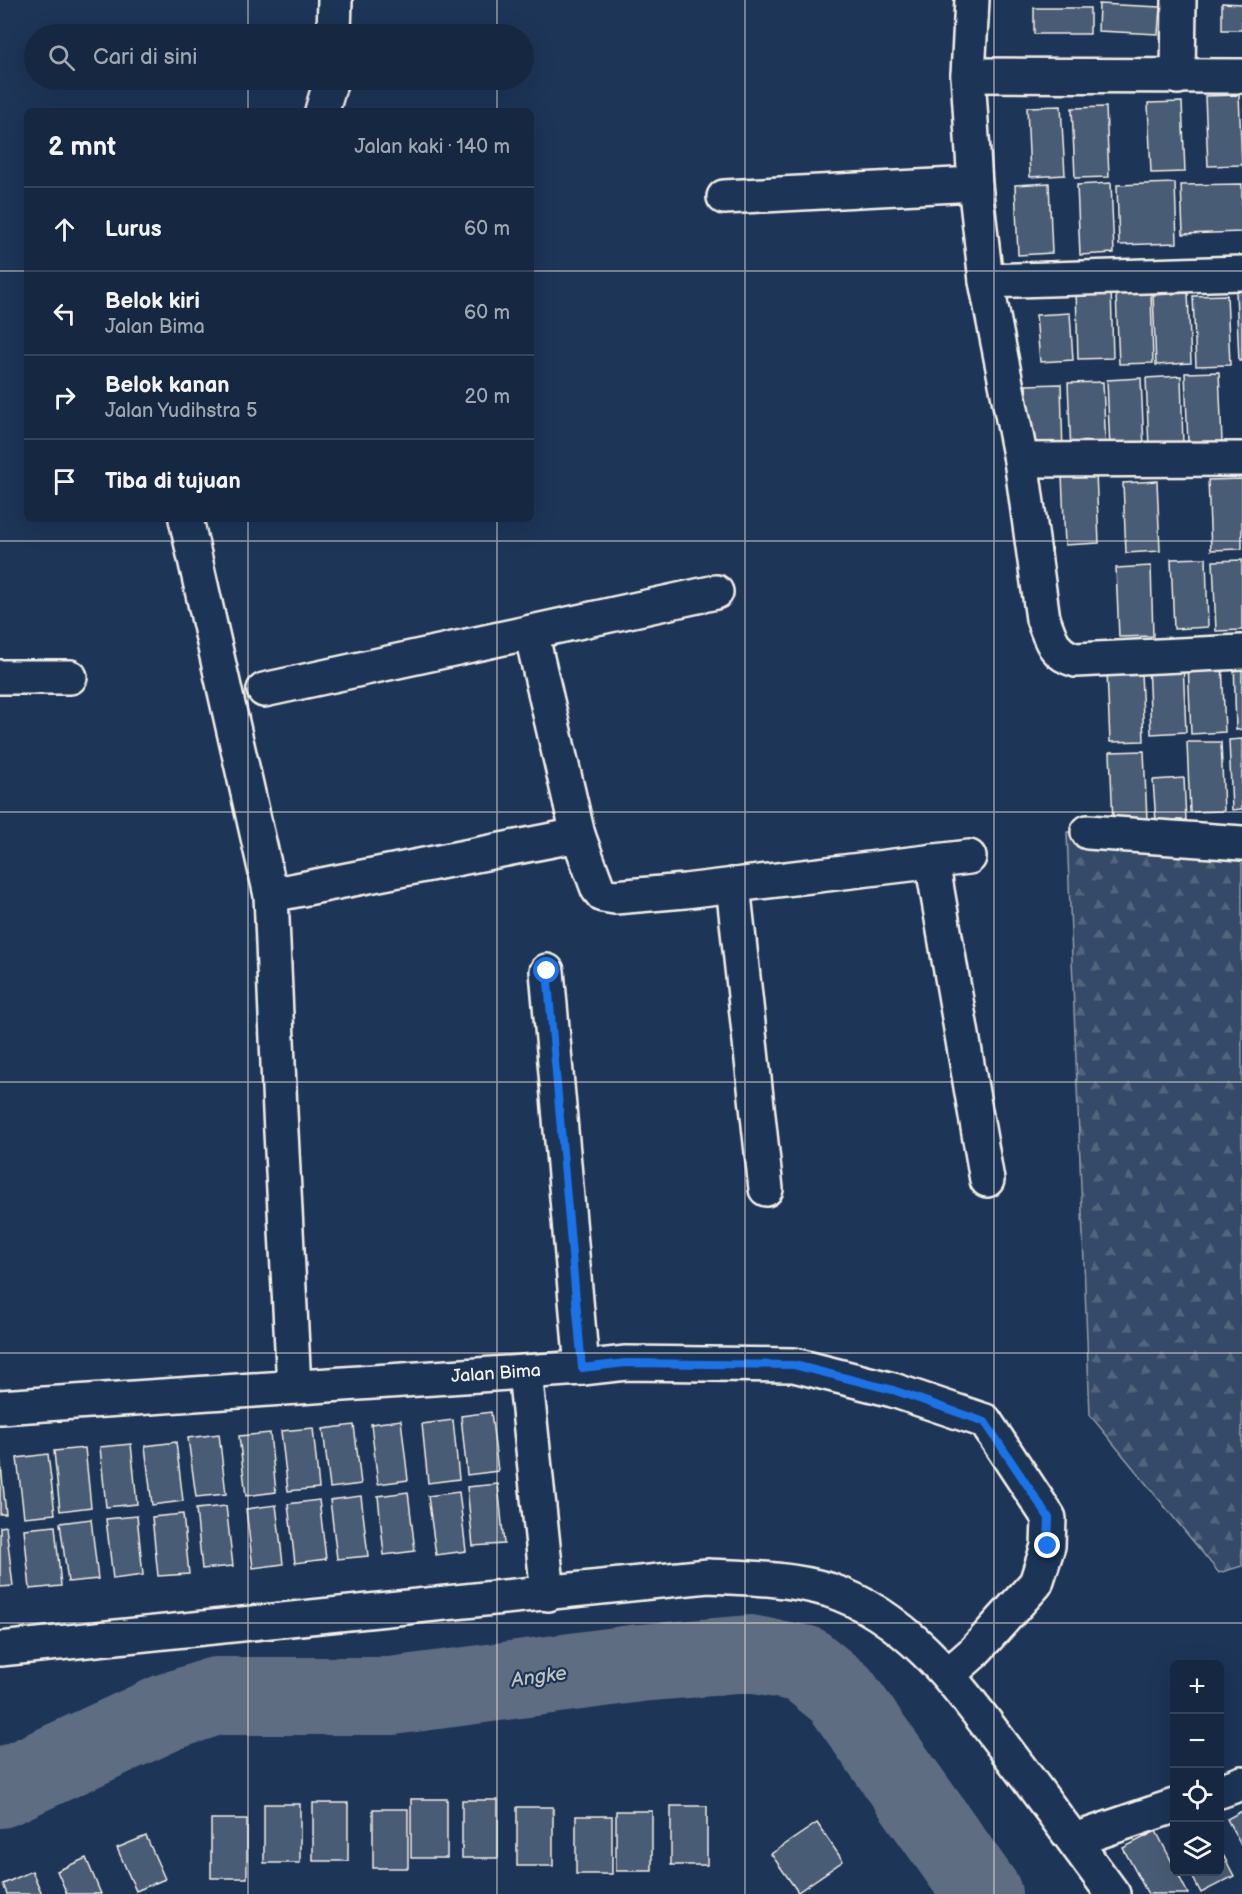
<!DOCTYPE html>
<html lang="id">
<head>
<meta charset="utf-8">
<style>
  body { margin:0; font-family:"Balsamiq Sans",sans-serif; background:#1f3048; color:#f1f3f6 }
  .controls { position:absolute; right:18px; bottom:18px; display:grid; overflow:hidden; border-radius:9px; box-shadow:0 6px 24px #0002 }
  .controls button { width:54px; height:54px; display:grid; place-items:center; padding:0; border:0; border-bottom:2px solid #35445a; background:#162841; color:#f1f3f6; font:30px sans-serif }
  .stop { position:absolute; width:18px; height:18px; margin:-14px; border:4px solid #1a73e8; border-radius:50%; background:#fff }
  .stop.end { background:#1a73e8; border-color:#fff; box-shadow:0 2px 6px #0008 }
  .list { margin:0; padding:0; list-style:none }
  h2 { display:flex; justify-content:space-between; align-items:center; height:78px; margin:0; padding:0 24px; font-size:26px }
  h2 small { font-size:20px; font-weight:400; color:#9ea6b1 }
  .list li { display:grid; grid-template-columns:39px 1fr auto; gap:18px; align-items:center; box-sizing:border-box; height:84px; padding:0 24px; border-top:2px solid #35445a }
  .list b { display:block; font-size:22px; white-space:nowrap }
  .list p { margin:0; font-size:20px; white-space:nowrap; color:#9ea6b1 }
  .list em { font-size:20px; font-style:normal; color:#9ea6b1 }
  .icon { flex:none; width:33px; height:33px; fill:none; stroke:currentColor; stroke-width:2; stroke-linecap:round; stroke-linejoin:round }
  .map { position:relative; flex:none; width:1242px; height:1894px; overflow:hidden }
  .search { position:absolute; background:#162841; box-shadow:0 6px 24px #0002; left:24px; top:24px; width:510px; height:66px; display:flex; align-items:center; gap:15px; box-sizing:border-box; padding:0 21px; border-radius:33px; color:#9ea6b1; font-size:22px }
  .panel { position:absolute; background:#162841; box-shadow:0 6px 24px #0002; left:24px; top:108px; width:510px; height:414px; border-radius:9px }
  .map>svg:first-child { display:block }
  .forest { fill:url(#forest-firs); stroke:#949ea8; stroke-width:1.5 }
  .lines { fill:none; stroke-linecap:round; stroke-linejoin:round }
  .river { stroke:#5e6d82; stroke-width:78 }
  .building { fill:#485b74; stroke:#f4f1e8; stroke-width:1.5 }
  .minor-casing { stroke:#f4f1e8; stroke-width:38 }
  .minor { stroke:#1d3557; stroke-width:33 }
  .route { stroke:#1a73e8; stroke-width:8 }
  .grid { fill:none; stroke:#f4f1e8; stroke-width:1.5; stroke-opacity:0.55 }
  .labels { text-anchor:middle; stroke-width:4.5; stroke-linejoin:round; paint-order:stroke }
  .street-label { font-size:18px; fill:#f4f1e8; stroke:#1d3557 }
  .water-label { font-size:20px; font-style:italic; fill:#c0c3c4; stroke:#1d3557 }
</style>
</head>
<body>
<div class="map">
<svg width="1242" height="1894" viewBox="0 0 1242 1894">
  <defs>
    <pattern id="forest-firs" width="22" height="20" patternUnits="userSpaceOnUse" patternTransform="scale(1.5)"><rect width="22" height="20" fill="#354a67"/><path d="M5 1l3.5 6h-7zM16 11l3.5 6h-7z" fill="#53657d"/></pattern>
  </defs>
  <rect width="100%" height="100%" fill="#1d3557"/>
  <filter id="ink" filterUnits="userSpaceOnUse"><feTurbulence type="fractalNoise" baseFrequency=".0167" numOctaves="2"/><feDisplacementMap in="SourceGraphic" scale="12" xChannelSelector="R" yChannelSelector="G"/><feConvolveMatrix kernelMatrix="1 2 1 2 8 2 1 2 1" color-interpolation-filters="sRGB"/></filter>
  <g filter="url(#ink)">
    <path class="forest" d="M 1067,832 L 1242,834 L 1242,1566 L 1219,1573 L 1090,1415 Z"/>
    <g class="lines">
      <path class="river" d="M 0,1789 L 168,1712 L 216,1696 L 391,1696 L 640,1663 L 750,1654 L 804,1664 L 841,1694 L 983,1894"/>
    </g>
    <g class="building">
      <path d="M 1222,3 L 1242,4 L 1242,30 L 1222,30 Z"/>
      <path d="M 1099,4 L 1160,7 L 1158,34 L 1098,31 Z"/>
      <rect x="1034" y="8" width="56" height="26"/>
      <path d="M 1239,95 L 1242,165 L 1208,166 L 1205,96 Z"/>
      <path d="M 1182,102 L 1185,172 L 1151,173 L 1148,103 Z"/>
      <path d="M 1061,106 L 1065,175 L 1030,177 L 1027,107 Z"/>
      <path d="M 1106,107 L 1109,177 L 1075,178 L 1072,108 Z"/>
      <path d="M 1049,183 L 1052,253 L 1018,255 L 1015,185 Z"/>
      <path d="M 1111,183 L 1114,253 L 1080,255 L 1077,185 Z"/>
      <path d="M 1175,183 L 1177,243 L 1119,245 L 1117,185 Z"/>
      <path d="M 1242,184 L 1242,232 L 1183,234 L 1181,185 Z"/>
      <path d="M 1111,288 L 1113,358 L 1078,359 L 1076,289 Z"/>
      <path d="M 1236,291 L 1242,291 L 1242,361 L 1239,361 Z"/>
      <path d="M 1151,293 L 1153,363 L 1119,364 L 1116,294 Z"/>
      <path d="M 1188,293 L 1191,363 L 1156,365 L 1153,295 Z"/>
      <path d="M 1227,295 L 1230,365 L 1196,366 L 1193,296 Z"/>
      <path d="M 1070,313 L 1073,360 L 1040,362 L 1036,315 Z"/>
      <path d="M 1219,372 L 1222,442 L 1188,443 L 1185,373 Z"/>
      <path d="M 1181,376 L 1183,446 L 1149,448 L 1146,378 Z"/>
      <path d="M 1141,378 L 1144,448 L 1110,450 L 1107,380 Z"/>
      <path d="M 1103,382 L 1106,452 L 1071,453 L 1068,383 Z"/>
      <path d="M 1061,384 L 1063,454 L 1029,455 L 1026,385 Z"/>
      <path d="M 1096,473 L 1099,543 L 1065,545 L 1062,475 Z"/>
      <path d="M 1242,479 L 1242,549 L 1211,550 L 1208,480 Z"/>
      <path d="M 1157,481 L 1160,551 L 1126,553 L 1123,483 Z"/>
      <path d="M 1206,558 L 1208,627 L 1174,629 L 1171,559 Z"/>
      <path d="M 1242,560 L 1242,630 L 1216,631 L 1213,561 Z"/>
      <path d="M 1151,566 L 1153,636 L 1119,637 L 1116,568 Z"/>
      <path d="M 1242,659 L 1242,729 L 1236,730 L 1234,660 Z"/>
      <path d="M 1183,662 L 1186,732 L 1151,734 L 1148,664 Z"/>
      <path d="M 1222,662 L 1225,732 L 1191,734 L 1188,664 Z"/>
      <path d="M 1107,672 L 1141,672 L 1144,741 L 1110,742 Z"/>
      <path d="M 1242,739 L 1242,809 L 1232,810 L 1229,740 Z"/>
      <path d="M 1187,742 L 1221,742 L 1224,811 L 1190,812 Z"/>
      <path d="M 1144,751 L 1147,821 L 1113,822 L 1110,752 Z"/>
      <path d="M 1184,778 L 1186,820 L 1156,821 L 1153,780 Z"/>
      <path d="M 491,1412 L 498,1471 L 467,1475 L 461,1416 Z"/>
      <path d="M 401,1420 L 408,1480 L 378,1484 L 371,1424 Z"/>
      <path d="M 453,1420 L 459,1479 L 428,1483 L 422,1424 Z"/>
      <path d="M 354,1425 L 361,1484 L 330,1488 L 323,1429 Z"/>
      <path d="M 313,1428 L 319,1488 L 288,1491 L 281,1431 Z"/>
      <path d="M 270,1433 L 276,1492 L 246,1496 L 239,1436 Z"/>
      <path d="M 219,1434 L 226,1494 L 196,1497 L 188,1438 Z"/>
      <path d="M 176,1442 L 183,1501 L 152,1505 L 145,1446 Z"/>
      <path d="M 131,1444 L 137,1504 L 106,1507 L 100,1447 Z"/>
      <path d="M 85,1448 L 91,1507 L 60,1511 L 54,1451 Z"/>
      <path d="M 48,1454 L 55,1514 L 24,1517 L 17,1458 Z"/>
      <path d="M 0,1456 L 6,1514 L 0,1514 Z"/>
      <path d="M 498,1484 L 504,1544 L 473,1546 L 467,1487 Z"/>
      <path d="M 408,1492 L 415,1551 L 384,1555 L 378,1496 Z"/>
      <path d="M 459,1492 L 466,1551 L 436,1555 L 428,1496 Z"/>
      <path d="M 361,1496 L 368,1556 L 337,1559 L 330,1500 Z"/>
      <path d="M 319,1500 L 326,1559 L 295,1563 L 288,1504 Z"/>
      <path d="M 276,1505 L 283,1564 L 253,1568 L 246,1509 Z"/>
      <path d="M 226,1506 L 233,1566 L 202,1569 L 196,1509 Z"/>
      <path d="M 183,1514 L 189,1574 L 158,1576 L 152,1517 Z"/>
      <path d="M 137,1516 L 143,1575 L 113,1579 L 106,1519 Z"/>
      <path d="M 91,1519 L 98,1579 L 68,1582 L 60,1523 Z"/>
      <path d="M 6,1526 L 13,1586 L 0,1587 L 0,1527 Z"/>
      <path d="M 55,1526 L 61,1586 L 30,1589 L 24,1529 Z"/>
      <rect x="411" y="1799" width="36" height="59"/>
      <rect x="462" y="1800" width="36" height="58"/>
      <rect x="313" y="1803" width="35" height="58"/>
      <rect x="264" y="1804" width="36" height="59"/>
      <rect x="671" y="1806" width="36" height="59"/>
      <rect x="517" y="1807" width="36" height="59"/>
      <rect x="373" y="1809" width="35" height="59"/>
      <rect x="616" y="1811" width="36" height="60"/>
      <path d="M 1242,1811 L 1242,1847 L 1227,1819 Z"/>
      <rect x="576" y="1816" width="36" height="58"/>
      <rect x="211" y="1819" width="36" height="59"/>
      <path d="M 817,1823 L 843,1861 L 798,1892 L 771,1854 Z"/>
      <path d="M 1156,1831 L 1174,1866 L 1174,1872 L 1177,1872 L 1188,1894 L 1148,1894 L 1123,1848 Z"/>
      <path d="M 146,1836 L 165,1879 L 136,1891 L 117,1848 Z"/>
      <path d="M 1220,1849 L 1234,1876 L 1201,1893 L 1190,1872 L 1220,1872 Z"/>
      <path d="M 86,1858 L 101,1894 L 67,1894 L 57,1871 Z"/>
      <path d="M 32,1871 L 42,1894 L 7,1894 L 3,1884 Z"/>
    </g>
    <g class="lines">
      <g class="minor-casing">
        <g id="minor">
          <path d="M 972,0 L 968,75 L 975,184 L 986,281 L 1021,460 L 1043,619 C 1051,639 1053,654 1076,660 L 1242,652"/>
          <path d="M 334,34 L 335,0"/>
          <path d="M 968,75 L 1242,76"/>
          <path d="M 1178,77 L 1179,0"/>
          <path d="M 322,111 L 331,80"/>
          <path d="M 724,197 L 975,184"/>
          <path d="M 986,281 L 1242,273"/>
          <path d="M 1021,460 L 1242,459"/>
          <path d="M 186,519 L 271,895 L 280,1112 L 294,1387"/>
          <path d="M 531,632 L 578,835"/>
          <path d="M 0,677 L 70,677"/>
          <path d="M 264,690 L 716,592"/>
          <path d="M 1088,832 L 1242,843"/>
          <path d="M 932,861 L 987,1180"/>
          <path d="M 733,885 L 766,1189"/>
          <path d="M 271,895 L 578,835 L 598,889 L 603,895 L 615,897 L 685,891 L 969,857"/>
          <path d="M 547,971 L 582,1368"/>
          <path d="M 525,1372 L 548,1594"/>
          <path d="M 0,1407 L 582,1368 L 626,1363 L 794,1365 L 893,1390 L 985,1421 L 1049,1518 L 1048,1546 L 1036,1583 L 973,1653 L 948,1675"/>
          <path d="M 0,1649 L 708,1576 C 749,1578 789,1578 829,1590 C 912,1617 963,1693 1013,1759 C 1047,1804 1080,1849 1113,1894"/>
          <path d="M 1220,1791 L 1242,1783"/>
          <path d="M 1074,1840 L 1174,1806"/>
        </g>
      </g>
      <use href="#minor" class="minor"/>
    </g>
  </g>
  <g class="lines" filter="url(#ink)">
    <path class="route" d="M 547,971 L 582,1368 L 626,1363 L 794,1365 L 893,1390 L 985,1422 L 1049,1518 L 1048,1546"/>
  </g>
  <path class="grid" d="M 248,0 L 248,34M 497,0 L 497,34M 745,0 L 745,1894M 994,0 L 994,1894M 248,80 L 248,111M 497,80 L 497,111M 0,271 L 27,271M 531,271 L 1242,271M 248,519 L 248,1894M 497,519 L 497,1894M 0,541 L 1242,541M 0,812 L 1242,812M 0,1082 L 1242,1082M 0,1353 L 1242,1353M 0,1623 L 1242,1623"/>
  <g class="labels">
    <g class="street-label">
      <text transform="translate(496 1373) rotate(-4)" y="6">Jalan Bima</text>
    </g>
    <g class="water-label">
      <text transform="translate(539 1676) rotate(-8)" y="7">Angke</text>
    </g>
  </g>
</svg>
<div class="controls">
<button>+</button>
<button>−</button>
<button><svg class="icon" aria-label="locate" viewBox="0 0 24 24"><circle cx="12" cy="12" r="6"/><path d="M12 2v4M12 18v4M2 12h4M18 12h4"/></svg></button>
<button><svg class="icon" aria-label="layers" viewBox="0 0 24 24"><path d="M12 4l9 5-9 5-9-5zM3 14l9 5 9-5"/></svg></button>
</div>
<div class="stop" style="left:547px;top:971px"></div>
<div class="stop end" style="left:1048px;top:1546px"></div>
<div class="search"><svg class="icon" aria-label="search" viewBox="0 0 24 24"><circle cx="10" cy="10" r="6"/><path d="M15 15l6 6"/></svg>Cari di sini</div>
<section class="panel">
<h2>2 mnt<small>Jalan kaki · 140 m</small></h2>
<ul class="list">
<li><svg class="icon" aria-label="ahead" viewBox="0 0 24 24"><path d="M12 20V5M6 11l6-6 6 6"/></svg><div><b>Lurus</b></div><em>60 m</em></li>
<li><svg class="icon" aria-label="left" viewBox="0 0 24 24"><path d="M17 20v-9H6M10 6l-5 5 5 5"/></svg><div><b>Belok kiri</b><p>Jalan Bima</p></div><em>60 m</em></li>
<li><svg class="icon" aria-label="right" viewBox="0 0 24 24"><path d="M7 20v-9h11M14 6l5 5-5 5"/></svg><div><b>Belok kanan</b><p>Jalan Yudihstra 5</p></div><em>20 m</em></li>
<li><svg class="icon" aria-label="arrive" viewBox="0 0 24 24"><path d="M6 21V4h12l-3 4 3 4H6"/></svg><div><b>Tiba di tujuan</b></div></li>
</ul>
</section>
</div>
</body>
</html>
